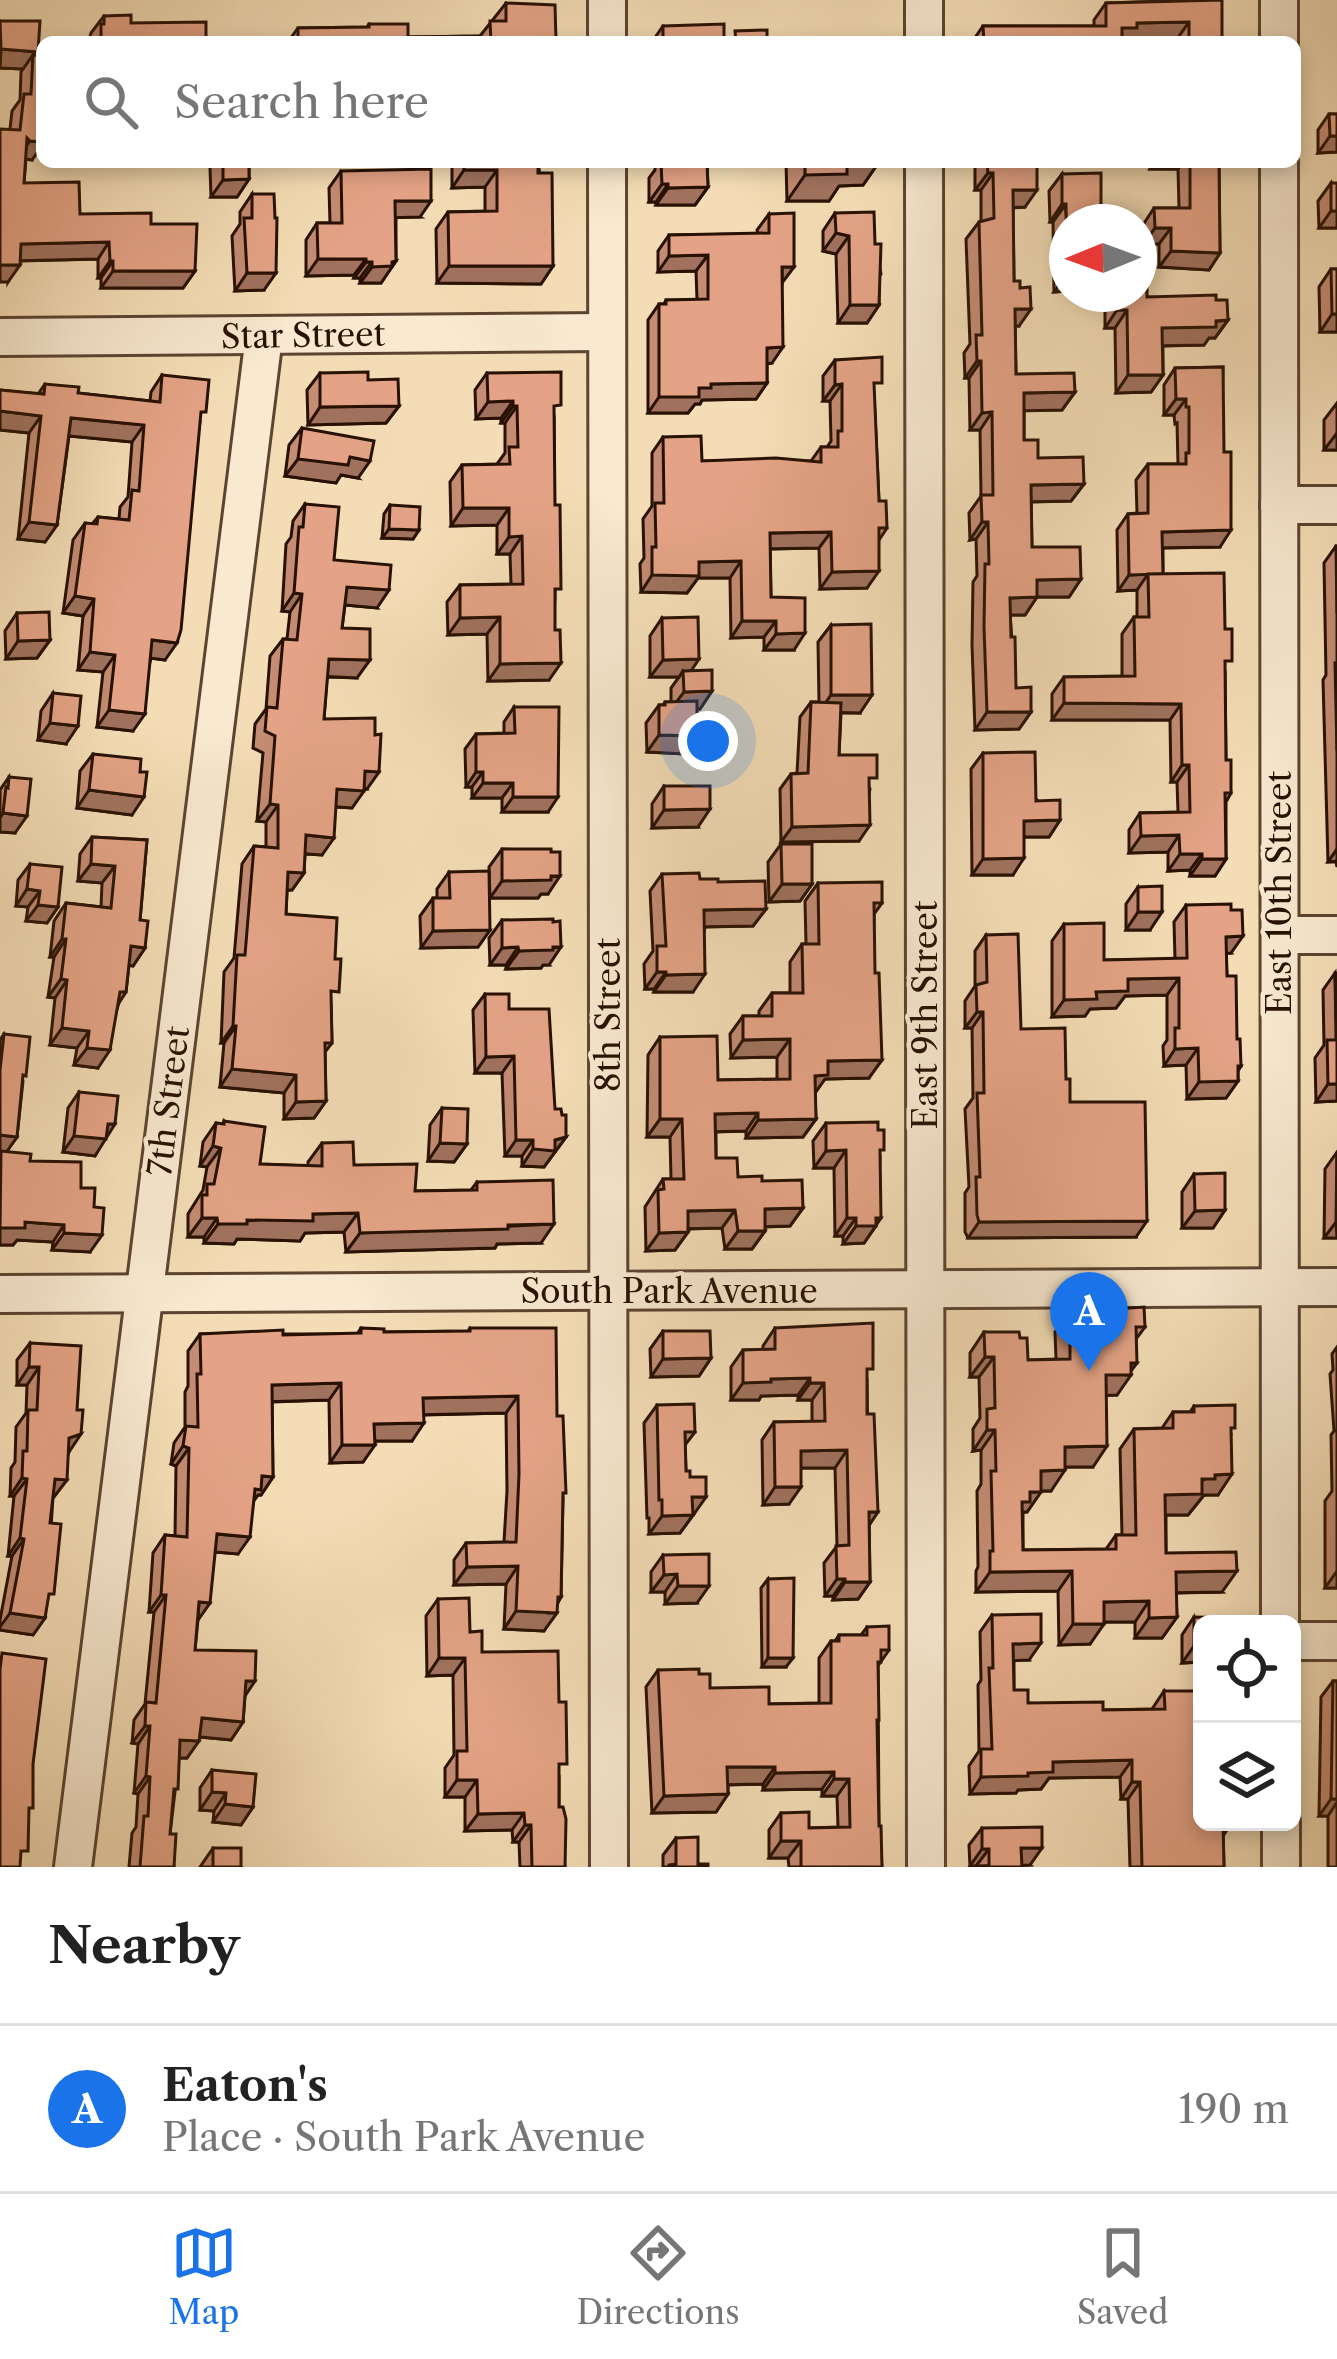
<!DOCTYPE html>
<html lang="en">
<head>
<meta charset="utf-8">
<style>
  body { margin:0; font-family:"Libre Caslon Text",serif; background:#f6f6f6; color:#222 }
  .controls { position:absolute; right:36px; bottom:36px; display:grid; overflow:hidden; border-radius:18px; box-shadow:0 6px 18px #0003 }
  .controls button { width:108px; height:108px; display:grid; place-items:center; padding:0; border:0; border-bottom:3px solid #e0e0e0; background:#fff; color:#222; font:60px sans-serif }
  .compass { position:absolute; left:1049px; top:204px; width:108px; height:108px; border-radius:50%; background:#fff; box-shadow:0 6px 18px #0003; rotate:269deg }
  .you { position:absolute; left:708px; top:741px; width:42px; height:42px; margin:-30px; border:9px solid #fff; border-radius:50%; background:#1a73e8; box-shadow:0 0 0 18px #1a73e833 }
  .badge { display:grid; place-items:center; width:78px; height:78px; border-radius:50%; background:#1a73e8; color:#fff; font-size:39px; font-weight:700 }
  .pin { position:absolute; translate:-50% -99px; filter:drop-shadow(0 3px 6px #0008) }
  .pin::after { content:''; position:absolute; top:63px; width:42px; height:36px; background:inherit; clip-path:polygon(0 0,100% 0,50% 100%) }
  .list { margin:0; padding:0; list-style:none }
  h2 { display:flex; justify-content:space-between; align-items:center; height:156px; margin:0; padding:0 48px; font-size:51px }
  h2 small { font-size:39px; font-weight:400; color:#767676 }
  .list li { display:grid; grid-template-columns:78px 1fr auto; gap:36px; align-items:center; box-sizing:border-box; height:168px; padding:0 48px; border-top:3px solid #e0e0e0 }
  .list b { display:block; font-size:45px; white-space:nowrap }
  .list p { margin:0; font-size:39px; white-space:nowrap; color:#767676 }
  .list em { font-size:39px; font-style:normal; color:#767676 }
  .icon { flex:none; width:66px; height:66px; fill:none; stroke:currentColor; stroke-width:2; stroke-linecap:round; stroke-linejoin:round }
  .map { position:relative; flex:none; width:1337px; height:1867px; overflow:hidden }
  .search { position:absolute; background:#fff; box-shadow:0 6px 18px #0003; left:36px; right:36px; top:36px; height:132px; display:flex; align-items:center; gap:30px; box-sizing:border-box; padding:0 42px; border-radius:18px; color:#767676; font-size:45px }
  .sheet { height:324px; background:#fff }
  nav { display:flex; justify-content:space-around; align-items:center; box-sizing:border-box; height:168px; border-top:3px solid #e0e0e0; background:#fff; font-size:33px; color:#767676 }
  nav a { display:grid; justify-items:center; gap:6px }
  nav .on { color:#1a73e8 }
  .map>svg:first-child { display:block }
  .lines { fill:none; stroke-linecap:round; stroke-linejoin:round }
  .minor-casing { stroke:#5b4430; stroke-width:42 }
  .minor { stroke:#f8e9d0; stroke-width:36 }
  .wall { fill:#c48c73; stroke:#281103; stroke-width:3 }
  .shaded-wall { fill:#a0725e; stroke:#281103; stroke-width:3 }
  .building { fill:#e4a386; stroke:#281103; stroke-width:3 }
  .labels { text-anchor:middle; stroke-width:9; stroke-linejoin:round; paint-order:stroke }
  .street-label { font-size:33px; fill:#281103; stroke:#f8e9d0 }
</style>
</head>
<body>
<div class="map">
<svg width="1337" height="1867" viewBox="0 0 1337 1867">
  <rect width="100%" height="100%" fill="#f4ddb6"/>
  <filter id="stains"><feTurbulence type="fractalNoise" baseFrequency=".00167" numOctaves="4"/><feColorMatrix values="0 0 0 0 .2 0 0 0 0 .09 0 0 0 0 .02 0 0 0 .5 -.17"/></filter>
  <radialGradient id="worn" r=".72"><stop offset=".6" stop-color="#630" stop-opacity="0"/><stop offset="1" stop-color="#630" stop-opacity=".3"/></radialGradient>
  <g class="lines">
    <g class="minor-casing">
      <g id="minor">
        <path d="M 607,0 L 607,42"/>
        <path d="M 924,0 L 924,42"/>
        <path d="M 1279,0 L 1279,42"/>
        <path d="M 607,162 L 609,1867"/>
        <path d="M 924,162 L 926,1867"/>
        <path d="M 1279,162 L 1280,1624"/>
        <path d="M 0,337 L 607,332"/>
        <path d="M 1279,505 L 1337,505"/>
        <path d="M 1280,935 L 1337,935"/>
        <path d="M 0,1294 L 1337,1287"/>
        <path d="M 1292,1641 L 1337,1641"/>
        <path d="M 1281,1822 L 1281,1867"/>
        <path d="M 73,1867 L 264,336"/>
      </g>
    </g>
    <use href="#minor" class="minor"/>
  </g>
  <g class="wall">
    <path d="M 1197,0 L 1222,42 L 1177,42 L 1177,39 L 1129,40 L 1128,42 L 972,42 L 983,26 L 1094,26 L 1094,20 L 1106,3 Z"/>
    <path d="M 506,3 L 556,40 L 554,42 L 288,42 L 298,28 L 367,27 L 369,24 L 408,37 L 480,36 Z"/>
    <path d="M 104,16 L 131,23 L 206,42 L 89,42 L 91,33 Z"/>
    <path d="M 0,21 L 38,52 L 36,55 L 32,160 L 26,159 L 24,183 L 80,214 L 151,224 L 195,271 L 183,288 L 101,288 L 101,278 L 98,278 L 98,259 L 20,261 L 8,282 L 10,129 L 12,111 L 20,100 L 21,72 L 23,69 L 0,68 Z"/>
    <path d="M 663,26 L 724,42 L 652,42 Z"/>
    <path d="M 1329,114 L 1337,114 L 1337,152 L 1318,153 L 1318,130 Z"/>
    <path d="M 214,162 L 249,162 L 249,179 L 237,197 L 211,197 L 210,168 Z"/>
    <path d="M 452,162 L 538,162 L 553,266 L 541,284 L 437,283 L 436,229 L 448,212 L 485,211 L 485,187 L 452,188 Z"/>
    <path d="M 655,162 L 707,162 L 708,187 L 695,205 L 656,205 L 656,202 L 649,202 L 649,178 L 655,170 Z"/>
    <path d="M 786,162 L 879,162 L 863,185 L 839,186 L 829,201 L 787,201 Z"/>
    <path d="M 975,162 L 1031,162 L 1025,207 L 1013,208 L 1014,281 L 1019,326 L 1015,326 L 1016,374 L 1075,392 L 1062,410 L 1024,410 L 1024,440 L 1038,458 L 1084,484 L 1071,501 L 1031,502 L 1032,547 L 1081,579 L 1069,597 L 1037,597 L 1025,615 L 1010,615 L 1016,688 L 1031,712 L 1019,729 L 975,730 L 972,645 L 973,582 L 977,576 L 976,539 L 970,540 L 969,513 L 981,496 L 980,430 L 970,430 L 969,378 L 965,378 L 964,353 L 970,344 L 966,239 L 979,222 L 981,221 L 981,190 L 975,190 Z"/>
    <path d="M 1150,162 L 1219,162 L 1220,253 L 1209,270 L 1159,267 L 1159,244 L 1143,244 L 1143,225 L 1154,208 L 1179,208 L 1178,169 L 1150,169 Z"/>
    <path d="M 341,171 L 420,217 L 396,217 L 396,261 L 381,283 L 360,283 L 360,278 L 354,278 L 354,275 L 306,276 L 306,240 L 317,223 L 330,223 L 329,188 Z"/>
    <path d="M 1062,174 L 1067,222 L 1067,291 L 1054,292 L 1053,222 L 1050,222 L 1049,191 Z"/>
    <path d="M 1331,183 L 1337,228 L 1319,228 L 1318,201 Z"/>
    <path d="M 252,194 L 264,290 L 235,291 L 232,236 L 240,224 L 240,212 Z"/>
    <path d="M 835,213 L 875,244 L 881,274 L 879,277 L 879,305 L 867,323 L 838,323 L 836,254 L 823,251 L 823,231 Z"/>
    <path d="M 769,214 L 782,283 L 772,363 L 767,364 L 767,383 L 756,399 L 702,400 L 700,404 L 695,404 L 688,413 L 648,413 L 648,320 L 659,304 L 664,304 L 666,300 L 697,300 L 696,271 L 658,272 L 658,251 L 669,235 L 758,234 L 757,230 Z"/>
    <path d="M 1331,269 L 1337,269 L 1337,332 L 1320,332 L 1319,287 Z"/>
    <path d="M 1105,294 L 1139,294 L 1147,297 L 1216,300 L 1228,320 L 1215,338 L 1209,338 L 1204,345 L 1163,346 L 1163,375 L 1151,392 L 1116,393 L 1115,328 L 1105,328 Z"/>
    <path d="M 835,360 L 874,394 L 879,501 L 887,528 L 879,540 L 867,588 L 820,589 L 819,548 L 770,549 L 771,597 L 794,650 L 764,650 L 764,637 L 731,638 L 730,578 L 698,578 L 687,593 L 641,592 L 640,564 L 644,558 L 643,519 L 652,506 L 652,453 L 663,437 L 702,461 L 811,461 L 821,447 L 827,447 L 831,441 L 830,401 L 823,401 L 823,376 Z"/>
    <path d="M 1223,367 L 1220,547 L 1163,548 L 1163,574 L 1225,671 L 1226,760 L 1231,793 L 1226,802 L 1226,859 L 1215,876 L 1190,876 L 1190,870 L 1168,871 L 1168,852 L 1129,853 L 1129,830 L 1140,813 L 1178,812 L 1177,782 L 1171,782 L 1170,720 L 1052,720 L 1052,694 L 1064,677 L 1122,676 L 1122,634 L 1134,617 L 1137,617 L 1137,590 L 1118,591 L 1117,530 L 1128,514 L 1137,513 L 1136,480 L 1148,464 L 1178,464 L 1177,423 L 1175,424 L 1174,415 L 1164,415 L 1164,385 L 1175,368 Z"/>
    <path d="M 320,373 L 368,380 L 399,406 L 386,423 L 308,425 L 307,390 Z"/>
    <path d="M 487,373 L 554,416 L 555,598 L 549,680 L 488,681 L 487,634 L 448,635 L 447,602 L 460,585 L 511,584 L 510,554 L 497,554 L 497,525 L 451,526 L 450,482 L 462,465 L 497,464 L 505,453 L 505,423 L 501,423 L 501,418 L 476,419 L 475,390 Z"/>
    <path d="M 162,375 L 200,421 L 165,660 L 151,658 L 133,731 L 97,727 L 103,672 L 78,670 L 83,616 L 63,613 L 73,540 L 85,523 L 92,524 L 98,517 L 119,519 L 120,507 L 128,497 L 132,442 L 69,436 L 57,525 L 45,542 L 18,539 L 29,433 L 0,430 L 0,390 L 38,394 L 45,384 L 78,393 L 150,401 L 151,392 Z"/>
    <path d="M 1337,403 L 1337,450 L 1324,450 L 1324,420 Z"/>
    <path d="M 302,428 L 358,478 L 341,475 L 336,483 L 285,476 L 289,445 Z"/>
    <path d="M 305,504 L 334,560 L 377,608 L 345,605 L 342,628 L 357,678 L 327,677 L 324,719 L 367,789 L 364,789 L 352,808 L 336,807 L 322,855 L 305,854 L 304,873 L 292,890 L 287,890 L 286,914 L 331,1004 L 332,1043 L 325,1052 L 326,1101 L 314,1118 L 284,1119 L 284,1093 L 220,1087 L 224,1043 L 221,1043 L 224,972 L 234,958 L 242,864 L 254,846 L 266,847 L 266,822 L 257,821 L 263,753 L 253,748 L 255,724 L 266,709 L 270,656 L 283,639 L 287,639 L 290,612 L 282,611 L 286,544 L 291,537 L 293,521 Z"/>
    <path d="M 390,505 L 419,530 L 413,539 L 382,538 L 384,514 Z"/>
    <path d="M 1336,546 L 1337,546 L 1337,867 L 1336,862 L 1328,862 L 1323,680 L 1326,675 L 1324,563 Z"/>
    <path d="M 17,613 L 50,640 L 37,658 L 6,659 L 5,631 Z"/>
    <path d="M 662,618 L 691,671 L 712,691 L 700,709 L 697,709 L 697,736 L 685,754 L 647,752 L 646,723 L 659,705 L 663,705 L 665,702 L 671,702 L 671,688 L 679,677 L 650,677 L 650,636 Z"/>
    <path d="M 831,625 L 860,713 L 841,713 L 839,755 L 870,789 L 859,841 L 781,842 L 780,789 L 791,774 L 797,773 L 800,717 L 811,702 L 819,702 L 818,642 Z"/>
    <path d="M 53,693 L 66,744 L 38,740 L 41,711 Z"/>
    <path d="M 514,707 L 548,812 L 502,812 L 502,798 L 472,798 L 472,787 L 466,787 L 465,749 L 476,734 L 504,733 L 504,722 Z"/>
    <path d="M 983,753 L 1060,820 L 1049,837 L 1024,837 L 1013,875 L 972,875 L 971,769 Z"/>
    <path d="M 93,754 L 140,772 L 132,815 L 77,808 L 80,771 Z"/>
    <path d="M 9,777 L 15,833 L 0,832 L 0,790 Z"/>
    <path d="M 664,786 L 698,827 L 652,828 L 652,804 Z"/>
    <path d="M 92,837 L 147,840 L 140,920 L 145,948 L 133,966 L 129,965 L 126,992 L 119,1003 L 98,1068 L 74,1065 L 77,1048 L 50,1045 L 55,998 L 48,997 L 54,957 L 50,957 L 54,921 L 66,903 L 101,907 L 102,883 L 78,881 L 80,854 Z"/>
    <path d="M 781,844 L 812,884 L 800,901 L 769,902 L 768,862 Z"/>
    <path d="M 502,849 L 551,852 L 548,894 L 541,894 L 538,898 L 490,898 L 489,867 Z"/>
    <path d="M 30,864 L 58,907 L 47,923 L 26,921 L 28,907 L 16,906 L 18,880 Z"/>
    <path d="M 449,872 L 490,930 L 478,947 L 421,948 L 420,916 L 433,898 L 437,898 L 437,889 Z"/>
    <path d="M 662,874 L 718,882 L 766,909 L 753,926 L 705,927 L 693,992 L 654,992 L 654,989 L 645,989 L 644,964 L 653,951 L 650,891 Z"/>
    <path d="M 818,883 L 882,903 L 874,914 L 869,1078 L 825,1079 L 815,1093 L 816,1119 L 803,1137 L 746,1138 L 746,1131 L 716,1132 L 716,1158 L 738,1177 L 762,1181 L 803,1208 L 790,1226 L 765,1227 L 765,1231 L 752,1249 L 725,1249 L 722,1228 L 688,1229 L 688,1232 L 675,1250 L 646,1251 L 645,1207 L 663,1179 L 671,1179 L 670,1137 L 647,1137 L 648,1055 L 660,1037 L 718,1080 L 777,1079 L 777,1057 L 731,1058 L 730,1034 L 743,1016 L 759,1016 L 759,1011 L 772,993 L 790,993 L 790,962 L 802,944 L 806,944 L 805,901 Z"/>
    <path d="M 1138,887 L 1150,930 L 1126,930 L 1126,904 Z"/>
    <path d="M 1186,905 L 1231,953 L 1226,953 L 1227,976 L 1241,1066 L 1238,1071 L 1238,1081 L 1226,1098 L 1187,1099 L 1186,1065 L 1164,1066 L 1163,1046 L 1167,1040 L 1167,995 L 1125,996 L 1116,1008 L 1090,1009 L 1085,1016 L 1052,1017 L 1052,941 L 1064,924 L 1104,960 L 1175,959 L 1174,922 Z"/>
    <path d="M 502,920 L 549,965 L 543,965 L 541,968 L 506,969 L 506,965 L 490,965 L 489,938 Z"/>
    <path d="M 986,935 L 1021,1029 L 1066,1079 L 1070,1102 L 1136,1237 L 968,1238 L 965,1232 L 965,1193 L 969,1187 L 965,1109 L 973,1098 L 972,1028 L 965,1028 L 965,1001 L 975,986 L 975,951 Z"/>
    <path d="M 1335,973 L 1337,1101 L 1316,1102 L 1315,1058 L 1324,1045 L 1323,990 Z"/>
    <path d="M 485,994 L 509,1009 L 566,1137 L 544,1167 L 522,1166 L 522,1156 L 505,1156 L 502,1073 L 475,1073 L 473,1010 Z"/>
    <path d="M 4,1034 L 23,1081 L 17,1137 L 6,1152 L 30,1161 L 81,1188 L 90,1252 L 52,1250 L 53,1242 L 17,1240 L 13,1245 L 0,1245 L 0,1040 Z"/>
    <path d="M 79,1092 L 106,1136 L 95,1156 L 63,1152 L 68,1108 Z"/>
    <path d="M 442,1108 L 467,1144 L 454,1162 L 428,1161 L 430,1125 Z"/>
    <path d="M 224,1121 L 260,1164 L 308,1166 L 308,1162 L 322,1143 L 354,1165 L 415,1191 L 471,1190 L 477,1182 L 541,1243 L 497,1244 L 495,1248 L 346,1252 L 344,1232 L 305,1233 L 300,1241 L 237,1239 L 234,1244 L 204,1243 L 204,1237 L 188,1237 L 188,1214 L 203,1190 L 207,1167 L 200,1166 L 203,1142 L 216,1123 L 223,1124 Z"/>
    <path d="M 826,1123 L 880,1156 L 876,1226 L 864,1243 L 843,1244 L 843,1236 L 835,1236 L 834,1168 L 814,1168 L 813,1141 Z"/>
    <path d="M 1337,1152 L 1337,1238 L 1324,1238 L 1325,1169 Z"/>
    <path d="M 1194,1174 L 1225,1210 L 1213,1228 L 1182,1228 L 1182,1192 Z"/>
    <path d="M 1070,1312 L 1145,1327 L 1136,1339 L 1131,1370 L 1117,1395 L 1106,1395 L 1093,1467 L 1065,1467 L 1051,1491 L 1041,1491 L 1027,1512 L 1023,1512 L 1023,1550 L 1106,1549 L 1116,1535 L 1122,1535 L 1120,1449 L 1134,1429 L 1162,1428 L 1173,1412 L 1190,1412 L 1194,1406 L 1231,1434 L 1218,1495 L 1204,1495 L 1188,1515 L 1166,1515 L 1166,1553 L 1222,1592 L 1176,1593 L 1177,1617 L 1162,1638 L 1135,1638 L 1135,1622 L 1104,1622 L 1090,1644 L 1059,1645 L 1058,1591 L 976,1592 L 976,1571 L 978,1567 L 977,1491 L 981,1484 L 981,1450 L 973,1451 L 973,1429 L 980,1418 L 979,1377 L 970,1377 L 970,1353 L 984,1332 L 1020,1338 L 1028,1360 L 1056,1359 L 1055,1332 Z"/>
    <path d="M 361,1328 L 384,1332 L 468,1331 L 470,1328 L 557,1416 L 563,1499 L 561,1597 L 544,1631 L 504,1629 L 506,1584 L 454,1585 L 454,1560 L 466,1543 L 504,1542 L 507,1491 L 506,1413 L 424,1415 L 412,1441 L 375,1441 L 363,1462 L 330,1463 L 329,1400 L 272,1402 L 273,1477 L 261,1495 L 258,1495 L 254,1500 L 238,1554 L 215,1552 L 198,1620 L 195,1650 L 245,1696 L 243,1722 L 231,1740 L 199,1737 L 187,1758 L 179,1758 L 170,1834 L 174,1867 L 129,1867 L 132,1833 L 136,1827 L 138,1794 L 134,1793 L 138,1744 L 132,1743 L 134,1720 L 145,1704 L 154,1612 L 149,1612 L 153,1553 L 165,1535 L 175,1536 L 176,1466 L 171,1464 L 174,1443 L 185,1427 L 185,1392 L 188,1386 L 188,1351 L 200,1334 L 357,1334 Z"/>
    <path d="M 775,1328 L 867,1379 L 870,1582 L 858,1599 L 833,1600 L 833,1596 L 825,1596 L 824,1563 L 837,1546 L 835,1468 L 801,1468 L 789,1504 L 763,1505 L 762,1440 L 774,1422 L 812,1422 L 812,1400 L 798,1400 L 798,1395 L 761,1396 L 759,1400 L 731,1400 L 731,1367 L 743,1350 L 763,1350 L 763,1346 Z"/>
    <path d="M 663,1331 L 711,1358 L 699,1376 L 651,1377 L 650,1349 Z"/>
    <path d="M 30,1343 L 69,1452 L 53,1497 L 45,1618 L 33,1635 L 0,1630 L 0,1620 L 12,1556 L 8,1556 L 14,1496 L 10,1496 L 11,1468 L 15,1462 L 16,1427 L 26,1413 L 27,1385 L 17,1385 L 17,1360 Z"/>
    <path d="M 1337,1347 L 1337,1588 L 1325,1588 L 1325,1501 L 1332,1491 L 1331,1435 L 1334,1431 L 1330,1374 L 1333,1370 L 1332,1354 Z"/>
    <path d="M 657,1405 L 695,1432 L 685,1445 L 686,1471 L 694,1514 L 680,1533 L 649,1534 L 649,1518 L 647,1518 L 644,1423 Z"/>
    <path d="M 663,1555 L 697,1603 L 665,1604 L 665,1592 L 651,1592 L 651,1572 Z"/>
    <path d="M 768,1579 L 786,1667 L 762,1667 L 761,1588 Z"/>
    <path d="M 438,1599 L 470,1632 L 559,1776 L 559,1807 L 565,1867 L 520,1867 L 519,1842 L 513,1842 L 512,1830 L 465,1831 L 465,1797 L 445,1797 L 445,1768 L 454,1755 L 453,1675 L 427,1676 L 426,1616 Z"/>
    <path d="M 992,1615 L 1029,1660 L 1014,1660 L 1014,1690 L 1028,1703 L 1103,1710 L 1152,1709 L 1164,1691 L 1202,1822 L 1232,1822 L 1223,1835 L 1224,1867 L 1130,1867 L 1128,1799 L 1121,1799 L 1120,1777 L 1049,1778 L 1041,1789 L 1018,1790 L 1016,1793 L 970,1794 L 969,1766 L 979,1751 L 978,1685 L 981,1680 L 980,1632 Z"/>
    <path d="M 1194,1617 L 1202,1662 L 1182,1663 L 1182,1635 Z"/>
    <path d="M 867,1627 L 889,1650 L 878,1666 L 879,1826 L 882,1867 L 789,1867 L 788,1858 L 769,1858 L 769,1830 L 781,1813 L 809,1828 L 838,1827 L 837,1796 L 822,1796 L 822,1789 L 763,1790 L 763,1784 L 728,1785 L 728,1794 L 716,1812 L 652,1813 L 646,1687 L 658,1670 L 699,1674 L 710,1688 L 769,1704 L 819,1703 L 819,1658 L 831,1641 L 835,1641 L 839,1635 L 861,1635 Z"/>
    <path d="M 1333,1681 L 1337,1681 L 1337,1867 L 1328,1867 L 1328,1816 L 1319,1816 L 1321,1697 Z"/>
    <path d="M 212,1770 L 253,1807 L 241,1825 L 213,1822 L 214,1811 L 200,1810 L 200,1788 Z"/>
    <path d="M 982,1828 L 1030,1865 L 970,1866 L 969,1845 Z"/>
    <path d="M 676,1838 L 698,1864 L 708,1867 L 663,1867 L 663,1855 Z"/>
    <path d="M 213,1848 L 241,1867 L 200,1867 Z"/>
  </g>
  <g class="shaded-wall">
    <path d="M 1189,22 L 1177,39 L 1129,40 L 1128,42 L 1112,42 L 1122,28 L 1137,23 Z"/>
    <path d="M 1,49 L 38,52 L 33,60 L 33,55 L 23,69 L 0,68 Z"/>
    <path d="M 1330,136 L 1337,136 L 1337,152 L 1318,153 Z"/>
    <path d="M 30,141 L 42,142 L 42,146 L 32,160 L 18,158 Z"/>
    <path d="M 845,162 L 879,162 L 863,185 L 839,186 L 829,201 L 787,201 L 805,175 Z"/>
    <path d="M 1155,162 L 1183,162 L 1178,169 L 1150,169 Z"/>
    <path d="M 464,170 L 497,170 L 485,187 L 452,188 Z"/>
    <path d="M 988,173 L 993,173 L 981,190 L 975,190 Z"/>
    <path d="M 249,179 L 237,197 L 211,197 L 223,180 Z"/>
    <path d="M 662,184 L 668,184 L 656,202 L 649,202 Z"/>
    <path d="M 708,187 L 695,205 L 656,205 L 668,188 Z"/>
    <path d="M 1013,190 L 1037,190 L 1025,207 L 1001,208 Z"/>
    <path d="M 395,201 L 431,201 L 420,217 L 384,218 Z"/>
    <path d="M 1062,204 L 1066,204 L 1053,222 L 1050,222 Z"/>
    <path d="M 1331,211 L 1337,211 L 1337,228 L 1319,228 Z"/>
    <path d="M 1155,228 L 1171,228 L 1159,244 L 1143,244 Z"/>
    <path d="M 836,233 L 849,236 L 836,254 L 823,251 Z"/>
    <path d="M 109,242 L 98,259 L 9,261 L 21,244 Z"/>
    <path d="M 1171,251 L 1220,253 L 1209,270 L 1159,267 Z"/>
    <path d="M 708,255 L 696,271 L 658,272 L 669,256 Z"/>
    <path d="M 318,259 L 366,259 L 354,275 L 306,276 Z"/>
    <path d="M 110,261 L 113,261 L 101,278 L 98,278 Z"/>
    <path d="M 396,261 L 381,283 L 360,283 L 372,267 Z"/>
    <path d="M 366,262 L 372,262 L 360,278 L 354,278 Z"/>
    <path d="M 0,265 L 20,265 L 8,282 L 0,282 Z"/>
    <path d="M 449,266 L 553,266 L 541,284 L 437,283 Z"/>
    <path d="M 782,267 L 794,267 L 782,283 Z"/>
    <path d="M 113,271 L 195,271 L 183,288 L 101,288 Z"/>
    <path d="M 247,273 L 276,273 L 264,290 L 235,291 Z"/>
    <path d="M 1067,274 L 1067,291 L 1054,292 Z"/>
    <path d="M 850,305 L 879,305 L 867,323 L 838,323 Z"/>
    <path d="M 1015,309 L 1031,309 L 1019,326 L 1003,326 Z"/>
    <path d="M 1117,310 L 1127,310 L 1115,328 L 1105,328 Z"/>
    <path d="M 1332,314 L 1337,314 L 1337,332 L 1320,332 Z"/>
    <path d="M 1228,320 L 1215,338 L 1209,338 L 1204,345 L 1150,346 L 1162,328 Z"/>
    <path d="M 783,347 L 772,363 L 755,364 L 767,348 Z"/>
    <path d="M 977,361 L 981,361 L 969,378 L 965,378 Z"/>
    <path d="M 1128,375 L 1163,375 L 1151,392 L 1116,393 Z"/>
    <path d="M 767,383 L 756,399 L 702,400 L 700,404 L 695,404 L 688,413 L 648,413 L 659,397 L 711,384 Z"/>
    <path d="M 842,384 L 830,401 L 823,401 L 835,385 Z"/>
    <path d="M 1075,392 L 1062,410 L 1011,411 L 1024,393 Z"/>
    <path d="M 1176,399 L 1186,399 L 1174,415 L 1164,415 Z"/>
    <path d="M 513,401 L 501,418 L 476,419 L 488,402 Z"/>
    <path d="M 399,406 L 386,423 L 308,425 L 320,407 Z"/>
    <path d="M 513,406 L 517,406 L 505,423 L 501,423 Z"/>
    <path d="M 0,411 L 41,416 L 29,433 L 0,430 Z"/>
    <path d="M 992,412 L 980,430 L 970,430 L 982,413 Z"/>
    <path d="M 71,418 L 144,425 L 132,442 L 59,435 Z"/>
    <path d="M 1337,433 L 1337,450 L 1324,450 Z"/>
    <path d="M 350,457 L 370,461 L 358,478 L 341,475 L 336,483 L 285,476 L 298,459 Z"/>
    <path d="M 1084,484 L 1071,501 L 1019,502 L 1031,485 Z"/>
    <path d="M 463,508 L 509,508 L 497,525 L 451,526 Z"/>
    <path d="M 29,522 L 57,525 L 45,542 L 18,539 Z"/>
    <path d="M 982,522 L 988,522 L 976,539 L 970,540 Z"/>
    <path d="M 389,529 L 419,530 L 413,539 L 382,538 Z"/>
    <path d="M 1231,530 L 1220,547 L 1151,548 L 1162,532 Z"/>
    <path d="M 831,532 L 819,548 L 758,549 L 770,533 Z"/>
    <path d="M 522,536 L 510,554 L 497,554 L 509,537 Z"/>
    <path d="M 741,561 L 730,578 L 698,578 L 687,593 L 641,592 L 652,575 L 699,562 Z"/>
    <path d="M 879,571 L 867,588 L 820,589 L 832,572 Z"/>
    <path d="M 1148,574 L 1137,590 L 1118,591 L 1129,575 Z"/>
    <path d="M 1081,579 L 1069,597 L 1025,597 L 1037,580 Z"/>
    <path d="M 347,587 L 389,590 L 377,608 L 335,604 Z"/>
    <path d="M 294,593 L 302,594 L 290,612 L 282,611 Z"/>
    <path d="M 75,596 L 94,599 L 83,616 L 63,613 Z"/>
    <path d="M 1037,597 L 1025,615 L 998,615 L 1010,598 Z"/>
    <path d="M 500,617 L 487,634 L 448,635 L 460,618 Z"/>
    <path d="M 742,621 L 776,621 L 764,637 L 731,638 Z"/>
    <path d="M 805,633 L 794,650 L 764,650 L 776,634 Z"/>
    <path d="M 50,640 L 37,658 L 6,659 L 18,641 Z"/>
    <path d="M 152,640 L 177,643 L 165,660 L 141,657 Z"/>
    <path d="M 90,652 L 115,655 L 103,672 L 78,670 Z"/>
    <path d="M 329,659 L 370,660 L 357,678 L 317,676 Z"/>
    <path d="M 699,659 L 687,677 L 683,671 L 679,677 L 650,677 L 663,660 Z"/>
    <path d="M 561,663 L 549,680 L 488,681 L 500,664 Z"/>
    <path d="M 712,691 L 700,709 L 671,709 L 684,692 Z"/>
    <path d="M 831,695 L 872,695 L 860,713 L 819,712 Z"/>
    <path d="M 1064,703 L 1181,704 L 1170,720 L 1052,720 Z"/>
    <path d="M 109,710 L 145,714 L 133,731 L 97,727 Z"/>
    <path d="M 987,712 L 1031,712 L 1019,729 L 975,730 Z"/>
    <path d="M 50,723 L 78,726 L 66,744 L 38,740 Z"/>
    <path d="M 659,735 L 697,736 L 685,754 L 647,752 Z"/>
    <path d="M 1182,765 L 1189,765 L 1177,782 L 1171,782 Z"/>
    <path d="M 365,771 L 379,772 L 367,789 L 353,788 Z"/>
    <path d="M 476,772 L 483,772 L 472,787 L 466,787 Z"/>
    <path d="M 483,783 L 513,783 L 502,798 L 472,798 Z"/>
    <path d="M 337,789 L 364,791 L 352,808 L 325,806 Z"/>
    <path d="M 89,790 L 144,797 L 132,815 L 77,808 Z"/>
    <path d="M 513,797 L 558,797 L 548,812 L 502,812 Z"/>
    <path d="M 270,804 L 278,805 L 266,822 L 257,821 Z"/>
    <path d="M 710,809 L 698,827 L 652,828 L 664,810 Z"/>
    <path d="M 3,813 L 27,816 L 15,833 L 0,832 L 0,818 Z"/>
    <path d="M 1060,820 L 1049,837 L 1012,837 L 1024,821 Z"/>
    <path d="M 870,825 L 859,841 L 781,842 L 792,827 Z"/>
    <path d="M 306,835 L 334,838 L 322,855 L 294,853 Z"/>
    <path d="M 1179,835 L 1168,852 L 1129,853 L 1141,836 Z"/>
    <path d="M 1337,849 L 1337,861 L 1328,862 Z"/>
    <path d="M 1180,854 L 1202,854 L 1190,870 L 1168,871 Z"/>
    <path d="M 1024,858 L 1013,875 L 972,875 L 983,859 Z"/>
    <path d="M 1202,859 L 1226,859 L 1215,876 L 1190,876 Z"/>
    <path d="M 91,864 L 115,866 L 102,883 L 78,881 Z"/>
    <path d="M 288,872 L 304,873 L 292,890 L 276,890 Z"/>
    <path d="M 560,876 L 548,894 L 541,894 L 538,898 L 490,898 L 502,881 Z"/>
    <path d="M 782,884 L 812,884 L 800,901 L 769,902 Z"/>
    <path d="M 27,889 L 40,891 L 28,907 L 16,906 Z"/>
    <path d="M 38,905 L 58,907 L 47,923 L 26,921 Z"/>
    <path d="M 766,909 L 753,926 L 692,927 L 704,910 Z"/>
    <path d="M 1138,912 L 1162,912 L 1150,930 L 1126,930 Z"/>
    <path d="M 490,930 L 478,947 L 421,948 L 433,931 Z"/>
    <path d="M 1243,936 L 1231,953 L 1214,954 L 1226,937 Z"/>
    <path d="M 62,939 L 66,939 L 54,957 L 50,957 Z"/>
    <path d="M 131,946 L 145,948 L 133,966 L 118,964 Z"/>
    <path d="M 518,947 L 506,965 L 490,965 L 502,948 Z"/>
    <path d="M 561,947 L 549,965 L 543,965 L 541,968 L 506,969 L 519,951 Z"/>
    <path d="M 657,972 L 666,972 L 654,989 L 645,989 Z"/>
    <path d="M 705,974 L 693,992 L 654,992 L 666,975 Z"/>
    <path d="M 1179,978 L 1167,995 L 1125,996 L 1116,1008 L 1090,1009 L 1085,1016 L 1052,1017 L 1064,1000 L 1096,992 L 1128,979 Z"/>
    <path d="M 61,979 L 67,980 L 55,998 L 48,997 Z"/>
    <path d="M 977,1012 L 983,1012 L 972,1028 L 965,1028 Z"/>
    <path d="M 233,1026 L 236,1026 L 224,1043 L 221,1043 Z"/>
    <path d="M 62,1028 L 89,1031 L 77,1048 L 50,1045 Z"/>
    <path d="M 790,1039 L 777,1057 L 731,1058 L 743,1040 Z"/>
    <path d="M 87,1048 L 110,1050 L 98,1068 L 74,1065 Z"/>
    <path d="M 1198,1048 L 1186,1065 L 1164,1066 L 1175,1049 Z"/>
    <path d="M 514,1056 L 502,1073 L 475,1073 L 486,1057 Z"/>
    <path d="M 882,1060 L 869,1078 L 825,1079 L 815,1093 L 803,1093 L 828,1061 Z"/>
    <path d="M 1238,1066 L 1241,1066 L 1231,1081 L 1238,1081 L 1226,1098 L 1187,1099 L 1199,1082 Z"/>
    <path d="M 232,1069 L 296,1075 L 284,1093 L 220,1087 Z"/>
    <path d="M 1328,1084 L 1337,1084 L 1337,1101 L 1316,1102 Z"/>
    <path d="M 326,1101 L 314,1118 L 284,1119 L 296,1102 Z"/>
    <path d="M 758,1113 L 746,1131 L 703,1132 L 715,1114 Z"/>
    <path d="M 660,1119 L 682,1119 L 670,1137 L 647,1137 Z"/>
    <path d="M 816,1119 L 803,1137 L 746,1138 L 758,1120 Z"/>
    <path d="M 108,1124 L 115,1124 L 95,1156 L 63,1152 L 74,1136 Z"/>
    <path d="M 0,1135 L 17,1137 L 5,1154 L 0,1154 Z"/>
    <path d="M 566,1137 L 544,1167 L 522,1166 L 533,1149 L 555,1140 Z"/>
    <path d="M 516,1140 L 533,1140 L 522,1156 L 505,1156 Z"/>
    <path d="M 440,1143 L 467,1144 L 454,1162 L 428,1161 Z"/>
    <path d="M 213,1146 L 221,1148 L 207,1167 L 200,1166 Z"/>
    <path d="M 846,1150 L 834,1168 L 814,1168 L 826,1151 Z"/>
    <path d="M 803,1208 L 790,1226 L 753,1227 L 765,1209 Z"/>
    <path d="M 735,1210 L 722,1228 L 675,1229 L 688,1211 Z"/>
    <path d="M 1225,1210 L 1213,1228 L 1182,1228 L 1195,1211 Z"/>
    <path d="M 358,1213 L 344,1232 L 305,1233 L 300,1241 L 237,1239 L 234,1244 L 204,1243 L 218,1224 L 313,1214 Z"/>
    <path d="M 202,1218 L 217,1218 L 204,1237 L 188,1237 Z"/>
    <path d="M 847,1218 L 856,1218 L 843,1236 L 835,1236 Z"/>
    <path d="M 876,1218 L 881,1218 L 864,1243 L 843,1244 L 856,1226 Z"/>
    <path d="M 1147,1221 L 1136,1237 L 968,1238 L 979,1222 Z"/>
    <path d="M 25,1222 L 64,1225 L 53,1242 L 17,1240 L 13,1245 L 0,1245 L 0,1228 Z"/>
    <path d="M 1336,1222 L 1337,1238 L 1324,1238 Z"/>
    <path d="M 554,1224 L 541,1243 L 497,1244 L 495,1248 L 346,1252 L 360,1233 Z"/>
    <path d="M 738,1231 L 765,1231 L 752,1249 L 725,1249 Z"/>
    <path d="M 688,1232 L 675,1250 L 646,1251 L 659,1233 Z"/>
    <path d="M 64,1233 L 102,1235 L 90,1252 L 52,1250 Z"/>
    <path d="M 985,1357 L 994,1357 L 979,1377 L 970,1377 Z"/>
    <path d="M 711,1358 L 699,1376 L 651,1377 L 663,1359 Z"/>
    <path d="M 1131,1363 L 1137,1363 L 1128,1375 L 1131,1375 L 1117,1395 L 1092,1396 L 1106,1375 Z"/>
    <path d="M 29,1367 L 39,1367 L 27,1385 L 17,1385 Z"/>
    <path d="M 810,1378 L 798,1395 L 761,1396 L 759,1400 L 731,1400 L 743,1383 L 771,1379 Z"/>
    <path d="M 341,1383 L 329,1400 L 259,1402 L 272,1385 Z"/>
    <path d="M 810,1383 L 824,1383 L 812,1400 L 798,1400 Z"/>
    <path d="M 518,1396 L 506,1413 L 411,1415 L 423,1398 Z"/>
    <path d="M 424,1423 L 412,1441 L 362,1441 L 374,1424 Z"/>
    <path d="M 987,1430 L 995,1430 L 981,1450 L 973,1451 Z"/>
    <path d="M 81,1434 L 69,1452 L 57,1455 L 69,1438 Z"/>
    <path d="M 342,1445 L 375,1445 L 363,1462 L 330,1463 Z"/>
    <path d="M 183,1446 L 189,1448 L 176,1466 L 171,1464 Z"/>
    <path d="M 1107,1446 L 1093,1467 L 1050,1467 L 1065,1447 Z"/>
    <path d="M 847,1450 L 835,1468 L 788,1468 L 801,1451 Z"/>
    <path d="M 1065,1470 L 1051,1491 L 1026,1491 L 1041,1471 Z"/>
    <path d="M 1232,1474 L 1218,1495 L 1204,1495 L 1188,1515 L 1151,1515 L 1165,1495 L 1215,1475 Z"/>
    <path d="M 262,1476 L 273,1477 L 261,1495 L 258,1495 L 249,1507 L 242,1507 Z"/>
    <path d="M 22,1478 L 27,1479 L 14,1496 L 10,1496 Z"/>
    <path d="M 55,1479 L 67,1480 L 54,1497 L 43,1497 Z"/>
    <path d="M 775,1487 L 801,1487 L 789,1504 L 763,1505 Z"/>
    <path d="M 1030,1492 L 1041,1492 L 1027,1512 L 1023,1512 L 1008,1522 Z"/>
    <path d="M 692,1497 L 706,1497 L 694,1514 L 680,1514 Z"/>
    <path d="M 869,1512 L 878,1512 L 866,1530 Z"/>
    <path d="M 693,1515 L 680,1533 L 649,1534 L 662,1516 Z"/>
    <path d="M 217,1534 L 250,1537 L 238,1554 L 204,1551 Z"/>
    <path d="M 20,1538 L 24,1539 L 12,1556 L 8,1556 Z"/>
    <path d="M 518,1566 L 506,1584 L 454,1585 L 467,1567 Z"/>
    <path d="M 1072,1571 L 1058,1591 L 976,1592 L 990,1572 Z"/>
    <path d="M 1237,1571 L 1222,1592 L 1162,1593 L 1176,1572 Z"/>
    <path d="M 1337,1571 L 1337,1588 L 1325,1588 Z"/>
    <path d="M 677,1574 L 665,1592 L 651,1592 L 664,1575 Z"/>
    <path d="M 837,1579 L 845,1579 L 833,1596 L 825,1596 Z"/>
    <path d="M 845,1582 L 870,1582 L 858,1599 L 833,1600 Z"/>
    <path d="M 678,1586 L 709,1586 L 697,1603 L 665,1604 Z"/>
    <path d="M 161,1595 L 166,1595 L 154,1612 L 149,1612 Z"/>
    <path d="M 558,1597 L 561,1597 L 549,1613 L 557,1613 L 544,1631 L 504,1629 L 516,1611 Z"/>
    <path d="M 1149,1601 L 1135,1622 L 1090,1622 L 1104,1602 Z"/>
    <path d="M 199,1602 L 210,1603 L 198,1620 Z"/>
    <path d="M 10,1613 L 45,1618 L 33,1635 L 0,1630 L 0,1627 Z"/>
    <path d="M 1177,1617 L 1162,1638 L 1135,1638 L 1149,1618 Z"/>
    <path d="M 1073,1624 L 1104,1624 L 1090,1644 L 1059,1645 Z"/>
    <path d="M 1041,1643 L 1029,1660 L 1002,1661 L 1013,1644 Z"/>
    <path d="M 1202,1645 L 1202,1662 L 1182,1663 L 1194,1646 Z"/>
    <path d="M 439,1658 L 465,1658 L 453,1675 L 427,1676 Z"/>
    <path d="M 768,1658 L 793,1658 L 786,1667 L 762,1667 Z"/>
    <path d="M 246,1681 L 255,1681 L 243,1699 Z"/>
    <path d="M 202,1718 L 243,1722 L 231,1740 L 190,1736 Z"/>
    <path d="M 145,1726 L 150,1726 L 138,1744 L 132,1743 Z"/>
    <path d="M 180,1740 L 199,1741 L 187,1758 L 168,1758 Z"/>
    <path d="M 1132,1760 L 1120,1777 L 1049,1778 L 1041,1789 L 1018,1790 L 1016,1793 L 970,1794 L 981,1777 L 1028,1773 L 1053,1762 Z"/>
    <path d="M 727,1767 L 775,1767 L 763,1784 L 715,1785 Z"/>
    <path d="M 834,1772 L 822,1789 L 763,1790 L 775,1773 Z"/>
    <path d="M 146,1776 L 150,1777 L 138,1794 L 134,1793 Z"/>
    <path d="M 834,1779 L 849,1779 L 837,1796 L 822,1796 Z"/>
    <path d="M 457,1780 L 477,1780 L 465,1797 L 445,1797 Z"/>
    <path d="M 1132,1782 L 1140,1782 L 1128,1799 L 1121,1799 Z"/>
    <path d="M 212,1792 L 226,1793 L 214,1811 L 200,1810 Z"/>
    <path d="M 728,1794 L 716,1812 L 652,1813 L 664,1796 Z"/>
    <path d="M 1331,1799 L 1337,1799 L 1337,1802 L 1328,1816 L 1319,1816 Z"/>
    <path d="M 225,1804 L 253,1807 L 241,1825 L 213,1822 Z"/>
    <path d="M 524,1813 L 512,1830 L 465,1831 L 478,1814 Z"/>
    <path d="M 1221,1822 L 1232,1822 L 1223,1836 Z"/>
    <path d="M 525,1825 L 531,1825 L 519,1842 L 513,1842 Z"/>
    <path d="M 781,1841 L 801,1841 L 788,1858 L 769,1858 Z"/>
    <path d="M 1021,1848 L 1042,1848 L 1030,1865 L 1009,1866 Z"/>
    <path d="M 982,1849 L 989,1849 L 976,1866 L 970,1866 Z"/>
  </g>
  <g class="building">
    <path d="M 1222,0 L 1222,42 L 1189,42 L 1189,22 L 1137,23 L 1137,28 L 1122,28 L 1122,42 L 984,42 L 983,26 L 1106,26 L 1106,3 Z"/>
    <path d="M 506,3 L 555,5 L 556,40 L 491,42 L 490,21 L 506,21 Z"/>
    <path d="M 131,15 L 131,23 L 206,22 L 206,42 L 101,42 L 101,24 L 104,24 L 104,16 Z"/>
    <path d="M 0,21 L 40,21 L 38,52 L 1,49 Z"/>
    <path d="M 369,24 L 408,24 L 408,37 L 481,36 L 481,42 L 298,42 L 298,28 L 369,27 Z"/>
    <path d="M 724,24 L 724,42 L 663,42 L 663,26 Z"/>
    <path d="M 767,30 L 767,42 L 736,42 L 735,31 Z"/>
    <path d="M 33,55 L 42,56 L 42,142 L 30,141 L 27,138 L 24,183 L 79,182 L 80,214 L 151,213 L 151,224 L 197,224 L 195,271 L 113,271 L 113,261 L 110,261 L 109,242 L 21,244 L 20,265 L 0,265 L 0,129 L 20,130 L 24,94 L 31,94 Z"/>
    <path d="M 1329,114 L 1337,114 L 1337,136 L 1330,136 Z"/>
    <path d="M 223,162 L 249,162 L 249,179 L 223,180 Z"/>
    <path d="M 464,162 L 538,162 L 538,173 L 552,173 L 553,266 L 449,266 L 448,212 L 497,211 L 497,170 L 464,170 Z"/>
    <path d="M 661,162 L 707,162 L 708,187 L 668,188 L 668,184 L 662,184 Z"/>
    <path d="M 805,162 L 847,162 L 847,174 L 805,175 Z"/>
    <path d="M 987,162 L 1031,162 L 1031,164 L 1037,164 L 1037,190 L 1013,190 L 1014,281 L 1020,281 L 1020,288 L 1030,287 L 1031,309 L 1015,309 L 1016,374 L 1074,373 L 1075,392 L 1024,393 L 1024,440 L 1038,440 L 1038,458 L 1083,457 L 1084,484 L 1031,485 L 1032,547 L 1080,547 L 1081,579 L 1037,580 L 1037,597 L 1010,598 L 1011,637 L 1015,637 L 1016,688 L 1031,687 L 1031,712 L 987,712 L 984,627 L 985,564 L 989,564 L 988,522 L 982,522 L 981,495 L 993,495 L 992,412 L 982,413 L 981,361 L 977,361 L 976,335 L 982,335 L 979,222 L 994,218 L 993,173 L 988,173 Z"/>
    <path d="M 1190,162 L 1219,162 L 1220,253 L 1171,251 L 1171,228 L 1155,228 L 1154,208 L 1190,208 Z"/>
    <path d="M 431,169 L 431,201 L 395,201 L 396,261 L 392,262 L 392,266 L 372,267 L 372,262 L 366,262 L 366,259 L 318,259 L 317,223 L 342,223 L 341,171 Z"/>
    <path d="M 1101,173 L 1101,222 L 1067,222 L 1067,274 L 1066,204 L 1062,204 L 1062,174 Z"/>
    <rect x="1331" y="183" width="6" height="28"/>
    <path d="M 252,194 L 274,194 L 275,218 L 277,218 L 276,273 L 247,273 L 244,218 L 252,218 Z"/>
    <path d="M 874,212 L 875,244 L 881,244 L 879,305 L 850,305 L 849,236 L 836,233 L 835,213 Z"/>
    <path d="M 794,213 L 794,267 L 782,267 L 783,347 L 767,348 L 767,383 L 711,384 L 711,388 L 699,388 L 699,397 L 659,397 L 659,304 L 666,304 L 666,300 L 708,299 L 708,255 L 669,256 L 669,235 L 769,233 L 769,214 Z"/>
    <path d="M 1331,269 L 1337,269 L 1337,314 L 1332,314 Z"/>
    <path d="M 1139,277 L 1147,277 L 1147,297 L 1216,295 L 1216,300 L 1227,300 L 1228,320 L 1216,321 L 1216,327 L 1162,328 L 1163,375 L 1128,375 L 1127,310 L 1117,310 L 1117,294 L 1139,294 Z"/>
    <path d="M 882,357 L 882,383 L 874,383 L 879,501 L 886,501 L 887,528 L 879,528 L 879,571 L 832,572 L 831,532 L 770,533 L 771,597 L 805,598 L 805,633 L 776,634 L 776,621 L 742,621 L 741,561 L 699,562 L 699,576 L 652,575 L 652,547 L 656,547 L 655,503 L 664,503 L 663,437 L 701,436 L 702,461 L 776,458 L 821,462 L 821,447 L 838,447 L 838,431 L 842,431 L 842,384 L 835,385 L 835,360 Z"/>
    <path d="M 1223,367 L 1224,452 L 1231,452 L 1231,530 L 1162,532 L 1163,574 L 1129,575 L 1128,514 L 1148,513 L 1148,464 L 1186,464 L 1186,453 L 1189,453 L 1189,407 L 1186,407 L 1186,399 L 1176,399 L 1175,368 Z"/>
    <path d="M 368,372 L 368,380 L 398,379 L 399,406 L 320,407 L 320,373 Z"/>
    <path d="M 561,372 L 561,405 L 554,406 L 555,505 L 560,505 L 561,589 L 555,589 L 555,630 L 560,630 L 561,663 L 500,664 L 500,617 L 460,618 L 460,585 L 523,584 L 522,536 L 509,537 L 509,508 L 463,508 L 462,465 L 510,464 L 509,447 L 518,447 L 517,406 L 513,406 L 513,401 L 488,402 L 487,373 Z"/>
    <path d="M 162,375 L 209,380 L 206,412 L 201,412 L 181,630 L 177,643 L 152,640 L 145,714 L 109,710 L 115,655 L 90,652 L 94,599 L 75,596 L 85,523 L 97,524 L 98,517 L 129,520 L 132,490 L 139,491 L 144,425 L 71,418 L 57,525 L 29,522 L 41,416 L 0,411 L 0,390 L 44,394 L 45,384 L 79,387 L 78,393 L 160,402 Z"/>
    <path d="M 302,428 L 374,441 L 370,461 L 350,457 L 348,465 L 298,459 Z"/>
    <path d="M 305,504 L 339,507 L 334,560 L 391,565 L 389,590 L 347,587 L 342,628 L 370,629 L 370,660 L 329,659 L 324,719 L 375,718 L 375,735 L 381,734 L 379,772 L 365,771 L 364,791 L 337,789 L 334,838 L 306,835 L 304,873 L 288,872 L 286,914 L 337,918 L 335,959 L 341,959 L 339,992 L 331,991 L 332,1043 L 325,1043 L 326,1101 L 296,1102 L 296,1075 L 232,1069 L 236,1026 L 233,1026 L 237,955 L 245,955 L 254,846 L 278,848 L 278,805 L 270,804 L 275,736 L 265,731 L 267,707 L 277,708 L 283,639 L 297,640 L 302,594 L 294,593 L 299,527 L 303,527 Z"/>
    <path d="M 390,505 L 420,507 L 419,530 L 389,529 Z"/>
    <path d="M 1336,546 L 1337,546 L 1337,613 Z"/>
    <path d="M 1224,573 L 1225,629 L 1232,629 L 1232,661 L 1225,661 L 1226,760 L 1231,760 L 1231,793 L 1225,793 L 1226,859 L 1202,859 L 1202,854 L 1180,854 L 1179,835 L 1141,836 L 1140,813 L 1190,812 L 1189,765 L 1182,765 L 1181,704 L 1064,703 L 1064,677 L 1135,676 L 1134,617 L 1149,617 L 1148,574 Z"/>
    <path d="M 49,612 L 50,640 L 18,641 L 17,613 Z"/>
    <path d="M 698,617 L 699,659 L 663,660 L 662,618 Z"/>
    <path d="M 871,624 L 872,695 L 831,695 L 831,625 Z"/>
    <path d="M 1335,663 L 1337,663 L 1337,751 Z"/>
    <path d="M 712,670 L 712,691 L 684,692 L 683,671 Z"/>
    <path d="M 53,693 L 81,696 L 78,726 L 50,723 Z"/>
    <path d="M 697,701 L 697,736 L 659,735 L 659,705 L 665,705 L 665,702 Z"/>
    <path d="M 811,702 L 841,703 L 839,755 L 877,755 L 877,778 L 869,778 L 870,825 L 792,827 L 791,774 L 808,773 Z"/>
    <path d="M 514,707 L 559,707 L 558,797 L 513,797 L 513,783 L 483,783 L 483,772 L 476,772 L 476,734 L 515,733 Z"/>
    <path d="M 1035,752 L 1036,801 L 1060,800 L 1060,820 L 1024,821 L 1024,858 L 983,859 L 983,753 Z"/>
    <path d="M 93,754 L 141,759 L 140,772 L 147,772 L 144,797 L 89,790 Z"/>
    <path d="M 9,777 L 31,779 L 27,816 L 3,813 L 6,787 L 8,788 Z"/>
    <path d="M 664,786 L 710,786 L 710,809 L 664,810 Z"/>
    <path d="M 92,837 L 147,840 L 140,920 L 148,921 L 145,948 L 131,946 L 126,992 L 120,992 L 110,1050 L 87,1048 L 89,1031 L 62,1028 L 67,980 L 61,979 L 66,939 L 62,939 L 66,903 L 111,908 L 115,866 L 91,864 Z"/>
    <path d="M 781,844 L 812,844 L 812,884 L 782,884 Z"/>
    <path d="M 502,849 L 551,849 L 551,852 L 560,852 L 560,876 L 551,876 L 551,880 L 502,881 Z"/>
    <path d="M 30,864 L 62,867 L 58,907 L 38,905 L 40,891 L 27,889 Z"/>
    <path d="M 489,871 L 490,930 L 433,931 L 433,898 L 450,898 L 449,872 Z"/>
    <path d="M 699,873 L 700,879 L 718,879 L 718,882 L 765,881 L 766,909 L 704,910 L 705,974 L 666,975 L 666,972 L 657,972 L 657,946 L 666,946 L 662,874 Z"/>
    <path d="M 882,882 L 882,903 L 874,903 L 875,973 L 879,973 L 882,1060 L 828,1061 L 828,1075 L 815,1076 L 816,1119 L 758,1120 L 758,1113 L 715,1114 L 716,1158 L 737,1158 L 738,1177 L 762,1176 L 762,1181 L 802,1180 L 803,1208 L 765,1209 L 765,1231 L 738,1231 L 735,1210 L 688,1211 L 688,1232 L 659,1233 L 658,1190 L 664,1189 L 663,1179 L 684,1179 L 682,1119 L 660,1119 L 660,1037 L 717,1036 L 718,1080 L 790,1079 L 790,1039 L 743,1040 L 743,1016 L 772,1016 L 772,993 L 803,993 L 802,944 L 819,944 L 818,883 Z"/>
    <path d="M 1162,886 L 1162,912 L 1138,912 L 1138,887 Z"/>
    <path d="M 1231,904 L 1231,910 L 1242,910 L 1243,936 L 1226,937 L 1227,976 L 1236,976 L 1237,1039 L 1240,1039 L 1241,1066 L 1238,1066 L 1238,1081 L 1199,1082 L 1198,1048 L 1175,1049 L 1175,1028 L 1179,1028 L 1179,978 L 1128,979 L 1128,991 L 1096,992 L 1097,999 L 1064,1000 L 1064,924 L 1104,923 L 1104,960 L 1187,958 L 1186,905 Z"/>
    <path d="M 553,919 L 553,922 L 560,921 L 561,947 L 553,947 L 553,950 L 519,951 L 518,947 L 502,948 L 502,920 Z"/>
    <path d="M 1018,934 L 1021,1029 L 1065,1028 L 1066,1079 L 1070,1079 L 1070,1102 L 1145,1102 L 1147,1221 L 979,1222 L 977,1215 L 976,1177 L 980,1177 L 977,1093 L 984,1093 L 983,1012 L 977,1012 L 976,985 L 987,982 L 986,935 Z"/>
    <path d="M 1335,973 L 1337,973 L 1337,1084 L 1328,1084 L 1327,1040 L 1337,1040 Z"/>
    <path d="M 485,994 L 509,994 L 509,1009 L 549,1009 L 555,1109 L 561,1109 L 562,1115 L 566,1115 L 566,1137 L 555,1140 L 555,1151 L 533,1149 L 533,1140 L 516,1140 L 514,1056 L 486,1057 Z"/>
    <path d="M 4,1034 L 30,1037 L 26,1076 L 23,1075 L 17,1137 L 0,1135 L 0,1070 Z"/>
    <path d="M 79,1092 L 118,1096 L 115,1124 L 108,1124 L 106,1139 L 74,1136 Z"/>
    <path d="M 442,1108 L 468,1109 L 467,1144 L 440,1143 Z"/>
    <path d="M 224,1121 L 265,1127 L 260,1164 L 322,1166 L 322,1143 L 353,1142 L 354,1165 L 417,1164 L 415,1191 L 477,1190 L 477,1182 L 553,1180 L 554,1224 L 508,1225 L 508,1229 L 360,1233 L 358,1213 L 313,1214 L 313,1221 L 247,1220 L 247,1224 L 218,1224 L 217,1218 L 202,1218 L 202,1195 L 207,1195 L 207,1184 L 214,1184 L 221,1148 L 213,1146 L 216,1123 L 224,1124 Z"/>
    <path d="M 878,1122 L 878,1130 L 884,1130 L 884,1150 L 880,1150 L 881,1218 L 876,1218 L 876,1226 L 856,1226 L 856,1218 L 847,1218 L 846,1150 L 826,1151 L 826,1123 Z"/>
    <path d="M 1,1151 L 31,1154 L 30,1161 L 81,1162 L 81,1188 L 95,1188 L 94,1207 L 104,1208 L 102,1235 L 64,1233 L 64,1225 L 25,1222 L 25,1228 L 0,1228 Z"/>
    <path d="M 1337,1152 L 1337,1222 L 1336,1222 Z"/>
    <path d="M 1225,1173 L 1225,1210 L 1195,1211 L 1194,1174 Z"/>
    <path d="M 1144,1307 L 1145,1327 L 1136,1327 L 1137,1363 L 1131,1363 L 1131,1375 L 1106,1375 L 1107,1446 L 1065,1447 L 1065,1470 L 1041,1471 L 1041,1492 L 1030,1492 L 1030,1502 L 1022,1502 L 1023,1550 L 1116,1549 L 1116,1535 L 1136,1535 L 1134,1429 L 1173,1428 L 1173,1412 L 1194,1412 L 1194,1406 L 1235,1405 L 1235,1428 L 1231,1428 L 1232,1474 L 1215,1475 L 1215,1479 L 1202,1479 L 1202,1494 L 1165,1495 L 1166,1553 L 1236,1552 L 1237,1571 L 1176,1572 L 1177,1617 L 1149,1618 L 1149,1601 L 1104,1602 L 1104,1624 L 1073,1624 L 1072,1571 L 990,1572 L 990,1551 L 993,1551 L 991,1471 L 996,1471 L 995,1430 L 987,1430 L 987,1409 L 995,1408 L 994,1357 L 985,1357 L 984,1332 L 1019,1332 L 1020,1338 L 1027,1338 L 1028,1360 L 1070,1359 L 1070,1312 Z"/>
    <path d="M 873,1323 L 873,1369 L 867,1369 L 867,1414 L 874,1414 L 878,1512 L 869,1512 L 870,1582 L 845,1582 L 845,1579 L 837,1579 L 836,1546 L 849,1545 L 847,1450 L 801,1451 L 801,1487 L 775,1487 L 774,1422 L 825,1421 L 824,1383 L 810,1383 L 810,1378 L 771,1379 L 771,1382 L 743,1383 L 743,1350 L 775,1349 L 775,1328 Z"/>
    <path d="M 361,1328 L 384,1329 L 384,1332 L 470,1331 L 470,1328 L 556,1328 L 557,1416 L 563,1416 L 566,1493 L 563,1493 L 561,1597 L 558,1597 L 557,1613 L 516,1611 L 518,1566 L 467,1567 L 466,1543 L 516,1542 L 519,1474 L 518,1396 L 423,1398 L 424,1423 L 374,1424 L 375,1445 L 342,1445 L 341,1383 L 272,1385 L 273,1477 L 262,1476 L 261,1490 L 255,1489 L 250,1537 L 217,1534 L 210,1603 L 199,1602 L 195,1650 L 256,1651 L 255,1681 L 246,1681 L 243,1722 L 202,1718 L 199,1741 L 180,1740 L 178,1789 L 174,1789 L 170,1834 L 176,1834 L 174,1867 L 140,1867 L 144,1816 L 148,1816 L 150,1777 L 146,1776 L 150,1726 L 145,1726 L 146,1702 L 156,1703 L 166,1595 L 161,1595 L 165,1535 L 187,1537 L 189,1448 L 183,1446 L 186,1426 L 198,1427 L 197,1374 L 201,1374 L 200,1334 L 283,1330 L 283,1335 L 361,1333 Z"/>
    <path d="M 663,1331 L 710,1331 L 711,1358 L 663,1359 Z"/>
    <path d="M 30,1343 L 81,1346 L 77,1410 L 83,1410 L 81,1434 L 69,1438 L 67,1480 L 55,1479 L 50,1523 L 61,1524 L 54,1594 L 49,1594 L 45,1618 L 10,1613 L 24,1539 L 20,1538 L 27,1479 L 22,1478 L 23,1451 L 27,1451 L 28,1410 L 37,1410 L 39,1367 L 29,1367 Z"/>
    <path d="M 694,1404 L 695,1432 L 685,1432 L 686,1471 L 690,1471 L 690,1477 L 706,1477 L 706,1497 L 692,1497 L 693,1515 L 662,1516 L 662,1500 L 659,1500 L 657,1405 Z"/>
    <path d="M 709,1554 L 709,1586 L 678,1586 L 677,1574 L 664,1575 L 663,1555 Z"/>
    <path d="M 794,1578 L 793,1658 L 768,1658 L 768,1579 Z"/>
    <path d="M 469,1598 L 470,1632 L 482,1631 L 482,1652 L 558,1651 L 559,1702 L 566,1702 L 567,1764 L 559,1764 L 559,1807 L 563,1807 L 566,1819 L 565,1867 L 532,1867 L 531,1825 L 525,1825 L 524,1813 L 478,1814 L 477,1780 L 457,1780 L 457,1751 L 467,1751 L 465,1658 L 439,1658 L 438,1599 Z"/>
    <path d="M 1041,1614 L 1041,1643 L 1013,1644 L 1014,1690 L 1028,1690 L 1028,1703 L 1103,1702 L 1103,1710 L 1165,1709 L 1164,1691 L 1202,1691 L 1202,1822 L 1223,1822 L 1224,1867 L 1142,1867 L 1140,1782 L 1132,1782 L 1132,1760 L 1053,1762 L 1053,1772 L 1028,1773 L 1028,1776 L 981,1777 L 981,1749 L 992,1749 L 989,1668 L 993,1668 L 992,1615 Z"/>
    <path d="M 1194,1617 L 1236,1618 L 1236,1624 L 1202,1624 L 1202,1645 L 1194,1646 Z"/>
    <path d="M 889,1626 L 889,1650 L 881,1650 L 881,1662 L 878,1662 L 879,1720 L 877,1720 L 879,1826 L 881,1826 L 882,1867 L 801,1867 L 801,1841 L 781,1841 L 781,1813 L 809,1812 L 809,1828 L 850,1827 L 849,1779 L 834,1779 L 834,1772 L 775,1773 L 775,1767 L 727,1767 L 728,1794 L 664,1796 L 658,1670 L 699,1669 L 699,1674 L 710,1674 L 710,1688 L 769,1687 L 769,1704 L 831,1703 L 831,1641 L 839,1641 L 839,1635 L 867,1635 L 867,1627 Z"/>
    <path d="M 2,1653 L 46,1659 L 33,1764 L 33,1808 L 29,1808 L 28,1851 L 21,1851 L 20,1867 L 0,1867 L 0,1669 Z"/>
    <path d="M 1333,1681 L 1337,1681 L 1337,1799 L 1331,1799 Z"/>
    <path d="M 212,1770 L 256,1774 L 253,1807 L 225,1804 L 226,1793 L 212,1792 Z"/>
    <path d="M 1042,1827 L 1042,1848 L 1021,1848 L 1022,1867 L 989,1867 L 989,1849 L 982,1849 L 982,1828 Z"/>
    <path d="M 698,1837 L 698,1864 L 708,1864 L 708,1867 L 669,1867 L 669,1865 L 676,1864 L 676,1838 Z"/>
    <rect x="213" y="1848" width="28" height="19"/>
  </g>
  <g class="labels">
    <g class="street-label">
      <text transform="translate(303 335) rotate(-1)" y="12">Star Street</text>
      <text transform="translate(1279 893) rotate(-90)" y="12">East 10th Street</text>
      <text transform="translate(608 1015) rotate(-90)" y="12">8th Street</text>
      <text transform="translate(925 1015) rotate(-90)" y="12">East 9th Street</text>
      <text transform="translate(168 1101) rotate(-83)" y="12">7th Street</text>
      <text x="669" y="1303">South Park Avenue</text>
    </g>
  </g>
  <rect width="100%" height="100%" filter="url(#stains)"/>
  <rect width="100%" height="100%" fill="url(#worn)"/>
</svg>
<div class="controls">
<button><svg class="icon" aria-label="locate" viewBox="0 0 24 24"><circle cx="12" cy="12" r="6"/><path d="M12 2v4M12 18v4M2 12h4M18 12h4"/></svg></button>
<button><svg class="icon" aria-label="layers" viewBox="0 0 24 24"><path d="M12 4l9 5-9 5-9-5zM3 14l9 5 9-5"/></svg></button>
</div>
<svg class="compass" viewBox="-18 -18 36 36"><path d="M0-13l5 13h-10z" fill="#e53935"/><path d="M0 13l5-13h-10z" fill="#767676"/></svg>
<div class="you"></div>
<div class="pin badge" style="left:1089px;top:1371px">A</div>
<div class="search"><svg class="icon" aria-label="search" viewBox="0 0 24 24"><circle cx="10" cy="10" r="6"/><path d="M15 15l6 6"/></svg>Search here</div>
</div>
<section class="sheet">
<h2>Nearby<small></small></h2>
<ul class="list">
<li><span class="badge">A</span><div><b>Eaton's</b><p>Place · South Park Avenue</p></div><em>190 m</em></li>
</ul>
</section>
<nav>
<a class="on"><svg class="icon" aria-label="map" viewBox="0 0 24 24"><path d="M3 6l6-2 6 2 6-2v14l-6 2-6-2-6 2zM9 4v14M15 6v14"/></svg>Map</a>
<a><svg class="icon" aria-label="directions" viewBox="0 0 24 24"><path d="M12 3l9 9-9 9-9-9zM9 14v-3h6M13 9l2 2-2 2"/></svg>Directions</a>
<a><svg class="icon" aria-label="saved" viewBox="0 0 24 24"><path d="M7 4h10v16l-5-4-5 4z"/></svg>Saved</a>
</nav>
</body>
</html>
